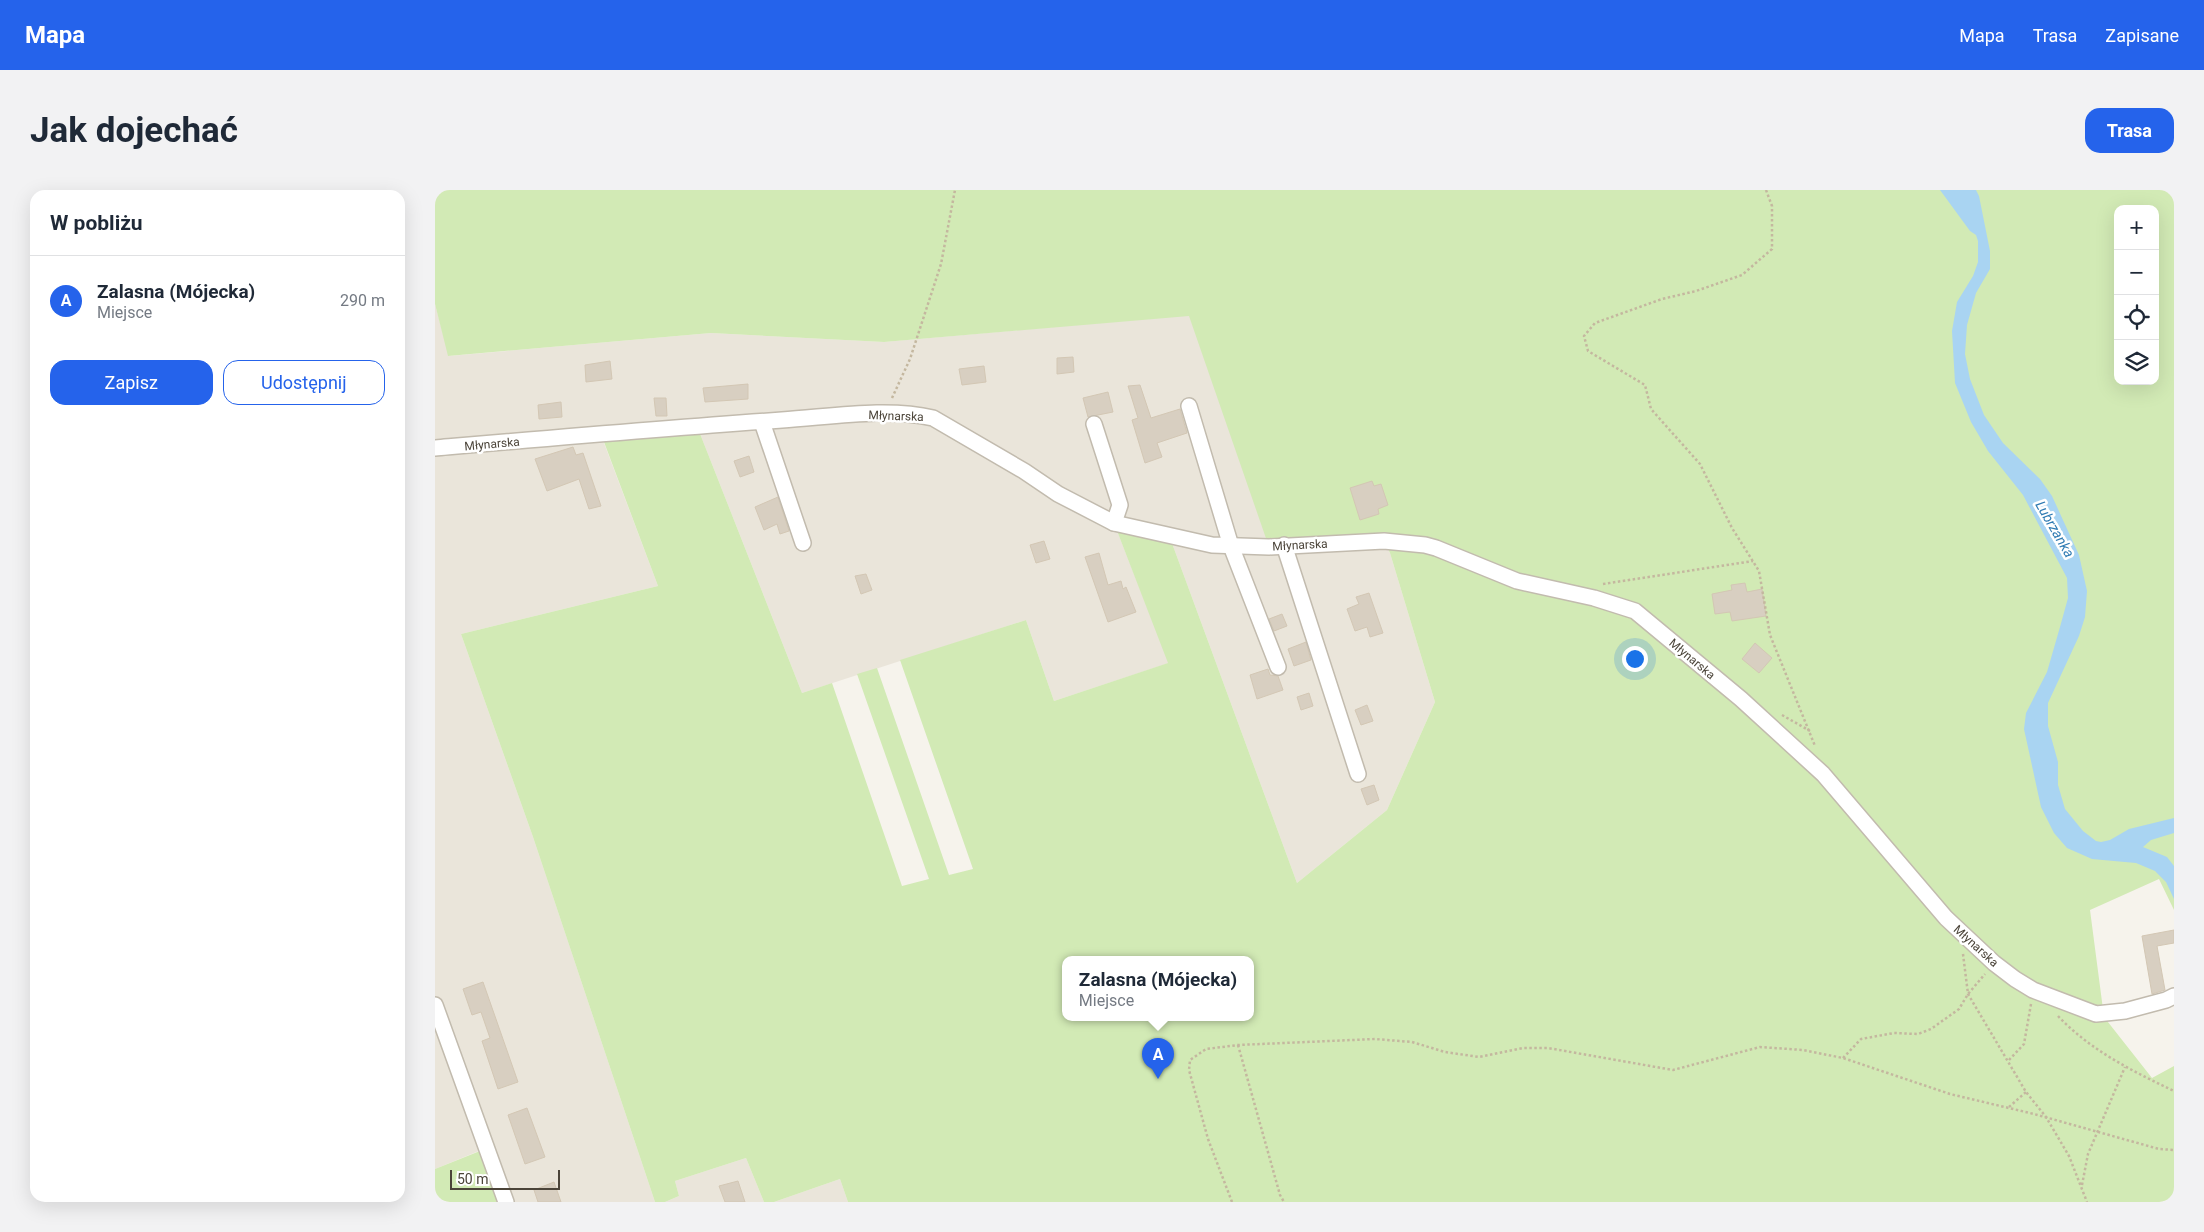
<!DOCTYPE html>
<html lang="pl">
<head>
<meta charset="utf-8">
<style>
  body { margin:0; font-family:Roboto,sans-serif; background:#f2f2f3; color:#1f2937 }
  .controls { position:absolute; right:15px; top:15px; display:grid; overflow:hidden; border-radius:10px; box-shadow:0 5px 20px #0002 }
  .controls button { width:45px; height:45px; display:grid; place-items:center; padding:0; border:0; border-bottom:1px solid #e0e1e3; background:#fff; color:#1f2937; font:25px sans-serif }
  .scale { position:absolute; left:15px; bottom:12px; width:110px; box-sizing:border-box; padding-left:5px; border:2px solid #4b4439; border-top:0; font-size:14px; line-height:18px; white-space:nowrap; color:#4b4439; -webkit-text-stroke:4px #fff; paint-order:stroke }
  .you { position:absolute; left:1199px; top:468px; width:18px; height:18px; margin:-12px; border:4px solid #fff; border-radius:50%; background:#1a73e8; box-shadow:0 0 0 8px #1a73e833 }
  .badge { display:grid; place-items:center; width:32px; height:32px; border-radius:50%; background:#2563eb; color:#fff; font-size:16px; font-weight:700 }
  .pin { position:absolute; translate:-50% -41px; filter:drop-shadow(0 1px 2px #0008) }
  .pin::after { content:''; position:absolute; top:26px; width:18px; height:15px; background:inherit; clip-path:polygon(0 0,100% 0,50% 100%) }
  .popup { position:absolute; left:627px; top:766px; width:192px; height:65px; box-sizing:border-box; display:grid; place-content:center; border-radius:10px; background:#fff; filter:drop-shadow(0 1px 4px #0005); font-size:16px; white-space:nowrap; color:#747a83 }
  .popup b { font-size:19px; color:#1f2937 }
  .popup::after { content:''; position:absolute; left:50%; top:100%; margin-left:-10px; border:10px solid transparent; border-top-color:#fff }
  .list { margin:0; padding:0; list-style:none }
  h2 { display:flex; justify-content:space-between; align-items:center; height:65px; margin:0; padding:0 20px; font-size:21px }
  h2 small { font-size:16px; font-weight:400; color:#747a83 }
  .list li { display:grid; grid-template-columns:32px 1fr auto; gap:15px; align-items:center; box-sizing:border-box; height:90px; padding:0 20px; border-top:1px solid #e0e1e3 }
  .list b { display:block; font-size:19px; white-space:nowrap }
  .list p { margin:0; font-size:16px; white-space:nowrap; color:#747a83 }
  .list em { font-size:16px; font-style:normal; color:#747a83 }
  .actions { display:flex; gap:10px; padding:15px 20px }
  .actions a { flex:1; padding:11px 0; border:1px solid #2563eb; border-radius:15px; text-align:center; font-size:18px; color:#2563eb }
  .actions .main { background:#2563eb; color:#fff }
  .icon { flex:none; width:28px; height:28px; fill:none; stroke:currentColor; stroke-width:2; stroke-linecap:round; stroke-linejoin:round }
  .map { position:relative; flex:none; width:1739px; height:1012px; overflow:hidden; border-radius:15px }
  header { display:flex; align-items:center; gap:30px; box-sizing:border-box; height:70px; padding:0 25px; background:#2563eb; color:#fff }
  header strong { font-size:24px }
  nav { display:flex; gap:28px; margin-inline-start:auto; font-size:18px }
  .intro { display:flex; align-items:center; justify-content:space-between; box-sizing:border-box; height:120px; padding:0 30px }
  h1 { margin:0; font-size:35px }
  .button { padding:12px 22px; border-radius:15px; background:#2563eb; color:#fff; font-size:18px; font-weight:700 }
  main { display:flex; gap:30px; padding:0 30px }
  aside { flex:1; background:#fff; border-radius:15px; box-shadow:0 5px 20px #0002 }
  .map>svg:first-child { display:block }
  .residential { fill:#eae5da }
  .green { fill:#d2eab5; fill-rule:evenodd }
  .water { fill:#a9d4f2 }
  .building { fill:#d8cfc1; stroke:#d3c7b4 }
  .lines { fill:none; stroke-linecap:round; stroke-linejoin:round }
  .minor-casing { stroke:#c2bbae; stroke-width:18 }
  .path { stroke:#c4b79f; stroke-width:2.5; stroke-dasharray:2.5 2.5; stroke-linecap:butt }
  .minor { stroke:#fff; stroke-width:15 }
  .labels { text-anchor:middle; stroke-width:5; stroke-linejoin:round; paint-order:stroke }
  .street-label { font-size:12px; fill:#4b4439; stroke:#fff }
  .water-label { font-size:14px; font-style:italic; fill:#2e7ab2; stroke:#fff }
</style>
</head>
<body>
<header>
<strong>Mapa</strong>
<nav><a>Mapa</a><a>Trasa</a><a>Zapisane</a></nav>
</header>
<div class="intro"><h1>Jak dojechać</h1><a class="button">Trasa</a></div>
<main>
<aside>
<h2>W pobliżu<small></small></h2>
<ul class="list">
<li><span class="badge">A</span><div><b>Zalasna (Mójecka)</b><p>Miejsce</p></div><em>290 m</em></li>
</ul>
<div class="actions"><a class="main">Zapisz</a><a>Udostępnij</a></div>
</aside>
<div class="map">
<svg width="1739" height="1012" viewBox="0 0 1739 1012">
  <rect width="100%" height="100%" fill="#f6f3ec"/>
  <g class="residential">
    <path d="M 0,114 L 14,166 L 276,143 L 449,152 L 755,125 L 949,352 L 955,363 L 1000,512 L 952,620 L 862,693 L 734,345 L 679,333 L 734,473 L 619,511 L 591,430 L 367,503 L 262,236 L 166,245 L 223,396 L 26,444 L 98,647 L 220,1012 L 71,1012 L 51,958 L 0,979 Z"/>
    <path d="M 311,968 L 329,1012 L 230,1012 L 244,1006 L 240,991 Z"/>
    <path d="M 405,989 L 413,1012 L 339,1012 Z"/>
  </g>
  <g class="green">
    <path d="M 0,0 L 1739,0 L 1739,720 L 1724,689 L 1655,720 L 1669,827 L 1717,888 L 1739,876 L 1739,1012 L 413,1012 L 405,989 L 339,1012 L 329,1012 L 311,968 L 240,991 L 244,1006 L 230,1012 L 220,1012 L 98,647 L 26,444 L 223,396 L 166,244 L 262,236 L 367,503 L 397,493 L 467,696 L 494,689 L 422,484 L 442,478 L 514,685 L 538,679 L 465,470 L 591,430 L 619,511 L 733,473 L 679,333 L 734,345 L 862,693 L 952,620 L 1000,512 L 955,363 L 949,351 L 834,357 L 754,126 L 449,152 L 276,143 L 13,166 L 0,114 ZM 1683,19 L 1720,19 L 1720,191 L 1683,191 ZM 630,770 L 816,770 L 816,828 L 630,828 Z"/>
    <path d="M 45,961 L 62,1012 L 0,1012 L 0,979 Z"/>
  </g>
  <path class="water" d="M 1505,0 L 1541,0 L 1544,6 L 1555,61 L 1555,79 L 1541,103 L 1532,135 L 1530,164 L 1535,189 L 1549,225 L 1568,253 L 1605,289 L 1617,306 L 1644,365 L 1652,401 L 1650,427 L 1644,446 L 1613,513 L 1613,536 L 1623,572 L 1623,595 L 1630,619 L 1648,641 L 1661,651 L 1666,652 L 1675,650 L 1694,639 L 1739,628 L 1739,643 L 1716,650 L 1708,657 L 1732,667 L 1739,676 L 1739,709 L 1731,692 L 1720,681 L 1701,673 L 1657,669 L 1632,658 L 1619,643 L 1606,617 L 1589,539 L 1591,523 L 1612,482 L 1625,437 L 1633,408 L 1632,388 L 1588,305 L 1553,261 L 1536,232 L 1520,193 L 1517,141 L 1522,112 L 1538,86 L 1543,72 L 1543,51 L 1541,45 L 1535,41 Z"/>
  <g class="building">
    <path d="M 638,167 L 639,182 L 622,184 L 622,168 Z"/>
    <path d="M 175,171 L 177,189 L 151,192 L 150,175 Z"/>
    <path d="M 549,176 L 551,192 L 527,195 L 524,179 Z"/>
    <path d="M 313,194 L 313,209 L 270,212 L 268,198 Z"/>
    <path d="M 705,195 L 716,228 L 745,219 L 752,243 L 722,253 L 727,267 L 710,273 L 697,230 L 703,228 L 693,196 Z"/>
    <path d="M 673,202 L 678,222 L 653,227 L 648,208 Z"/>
    <path d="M 219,208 L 231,208 L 232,226 L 221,226 Z"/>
    <path d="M 126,212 L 127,227 L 104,229 L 103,215 Z"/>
    <path d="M 138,257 L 141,265 L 148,263 L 166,316 L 154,319 L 144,289 L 112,301 L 100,269 Z"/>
    <path d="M 314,266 L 319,282 L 305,287 L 299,271 Z"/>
    <path d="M 937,291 L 939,296 L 946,294 L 953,315 L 943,319 L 944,324 L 925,330 L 915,298 Z"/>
    <path d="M 343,307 L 354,341 L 345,344 L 342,334 L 329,340 L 320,317 Z"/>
    <path d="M 609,351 L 615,369 L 601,373 L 595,355 Z"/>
    <path d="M 664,363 L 673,395 L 686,391 L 688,399 L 691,397 L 701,422 L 673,432 L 650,367 Z"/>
    <path d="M 431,384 L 437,400 L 426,404 L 420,386 Z"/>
    <path d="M 1310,393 L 1312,402 L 1327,399 L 1331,426 L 1297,431 L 1295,422 L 1280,424 L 1277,404 L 1297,400 L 1296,395 Z"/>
    <path d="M 934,403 L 948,443 L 935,447 L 932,437 L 920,441 L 912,419 L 924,414 L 921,407 Z"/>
    <path d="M 847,424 L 852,436 L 839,441 L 834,429 Z"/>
    <path d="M 871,452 L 876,470 L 859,476 L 853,459 Z"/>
    <path d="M 1320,453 L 1337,468 L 1324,483 L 1307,469 Z"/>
    <path d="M 833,479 L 835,485 L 843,486 L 848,500 L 822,509 L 815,485 Z"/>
    <path d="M 874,503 L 878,516 L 866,520 L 862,507 Z"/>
    <path d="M 932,515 L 938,531 L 926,535 L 920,520 Z"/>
    <path d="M 939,595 L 944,610 L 932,615 L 926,599 Z"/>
    <path d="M 1739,740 L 1739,753 L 1722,756 L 1730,800 L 1717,804 L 1707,746 Z"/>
    <path d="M 48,792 L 83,892 L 63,899 L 47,851 L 55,848 L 46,822 L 37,825 L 28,799 Z"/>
    <path d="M 92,918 L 110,967 L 90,974 L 73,925 Z"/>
    <path d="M 303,991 L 310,1012 L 290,1012 L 284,996 Z"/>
    <path d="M 119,992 L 126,1012 L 103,1012 L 99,1000 Z"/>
  </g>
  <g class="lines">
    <g class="minor-casing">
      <g id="minor">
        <path d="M 754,216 L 796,356 L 843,477"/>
        <path d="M 327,232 L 368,353"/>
        <path d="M 659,234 L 685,315 L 679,333"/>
        <path d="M 0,258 C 116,248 231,238 347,230 C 395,227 452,217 498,228 L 589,281 L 623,304 L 679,333 L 777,355 L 834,357 L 949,351 L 990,355 L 1001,358 L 1082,391 L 1159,408 L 1200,421 L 1306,509 L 1388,584 L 1511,728 L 1559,773 L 1580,789 L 1598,800 L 1661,824 L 1690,821 L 1731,810 L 1739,806"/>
        <path d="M 849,355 L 923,584"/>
        <path d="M 0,815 L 71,1012"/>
      </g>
    </g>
    <g class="path">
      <path d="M 1331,0 L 1337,16 L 1337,59 L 1307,85 L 1261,101 L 1227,109 L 1160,133 L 1149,146 L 1153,161 L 1210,195 L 1216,219 L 1265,274 L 1297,338 L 1324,381 L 1335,445 L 1380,556"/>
      <path d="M 457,208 L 475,169 L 506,74 L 520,0"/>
      <path d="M 1168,394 L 1318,371"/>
      <path d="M 1347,525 L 1375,541"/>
      <path d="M 1528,764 L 1533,804 L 1591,902 L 1611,927 L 1634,966 L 1652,1012"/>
      <path d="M 1623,826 C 1655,860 1697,881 1739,901"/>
      <path d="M 803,855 L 845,1005 L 849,1012"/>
      <path d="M 1408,868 L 1426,849 L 1459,843 L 1483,844 L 1496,839 L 1524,819 L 1533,804 L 1550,784"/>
      <path d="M 1574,870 L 1589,854 L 1596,814"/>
      <path d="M 1574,917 L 1591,902"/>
      <path d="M 1647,995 L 1653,964 L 1690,877"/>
      <path d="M 797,1012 L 773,949 L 754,880 L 755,870 L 771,859 L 803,855 L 940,849 L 977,852 L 1010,862 L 1044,867 L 1088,858 L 1113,858 L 1238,880 L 1325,857 L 1368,860 L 1408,868 L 1515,904 L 1599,924 L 1724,959 L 1739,960"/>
    </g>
    <use href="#minor" class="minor"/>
  </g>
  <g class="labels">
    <g class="street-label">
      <text transform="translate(461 226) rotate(2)" y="4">Młynarska</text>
      <text transform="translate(57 254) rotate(-5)" y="4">Młynarska</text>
      <text transform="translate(865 355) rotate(-3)" y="4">Młynarska</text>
      <text transform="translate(1257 469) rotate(40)" y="4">Młynarska</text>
      <text transform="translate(1541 756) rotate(42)" y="4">Młynarska</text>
    </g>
    <g class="water-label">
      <text transform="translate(1620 339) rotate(60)" y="5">Lubrzanka</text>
    </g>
  </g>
</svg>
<div class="controls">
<button>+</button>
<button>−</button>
<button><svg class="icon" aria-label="locate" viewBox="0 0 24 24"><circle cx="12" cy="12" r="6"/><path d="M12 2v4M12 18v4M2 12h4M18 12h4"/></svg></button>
<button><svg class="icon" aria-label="layers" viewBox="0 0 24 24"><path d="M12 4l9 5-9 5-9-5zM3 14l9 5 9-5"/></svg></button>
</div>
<div class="scale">50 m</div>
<div class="you"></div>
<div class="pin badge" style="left:723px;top:889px">A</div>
<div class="popup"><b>Zalasna (Mójecka)</b>Miejsce</div>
</div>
</main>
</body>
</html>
